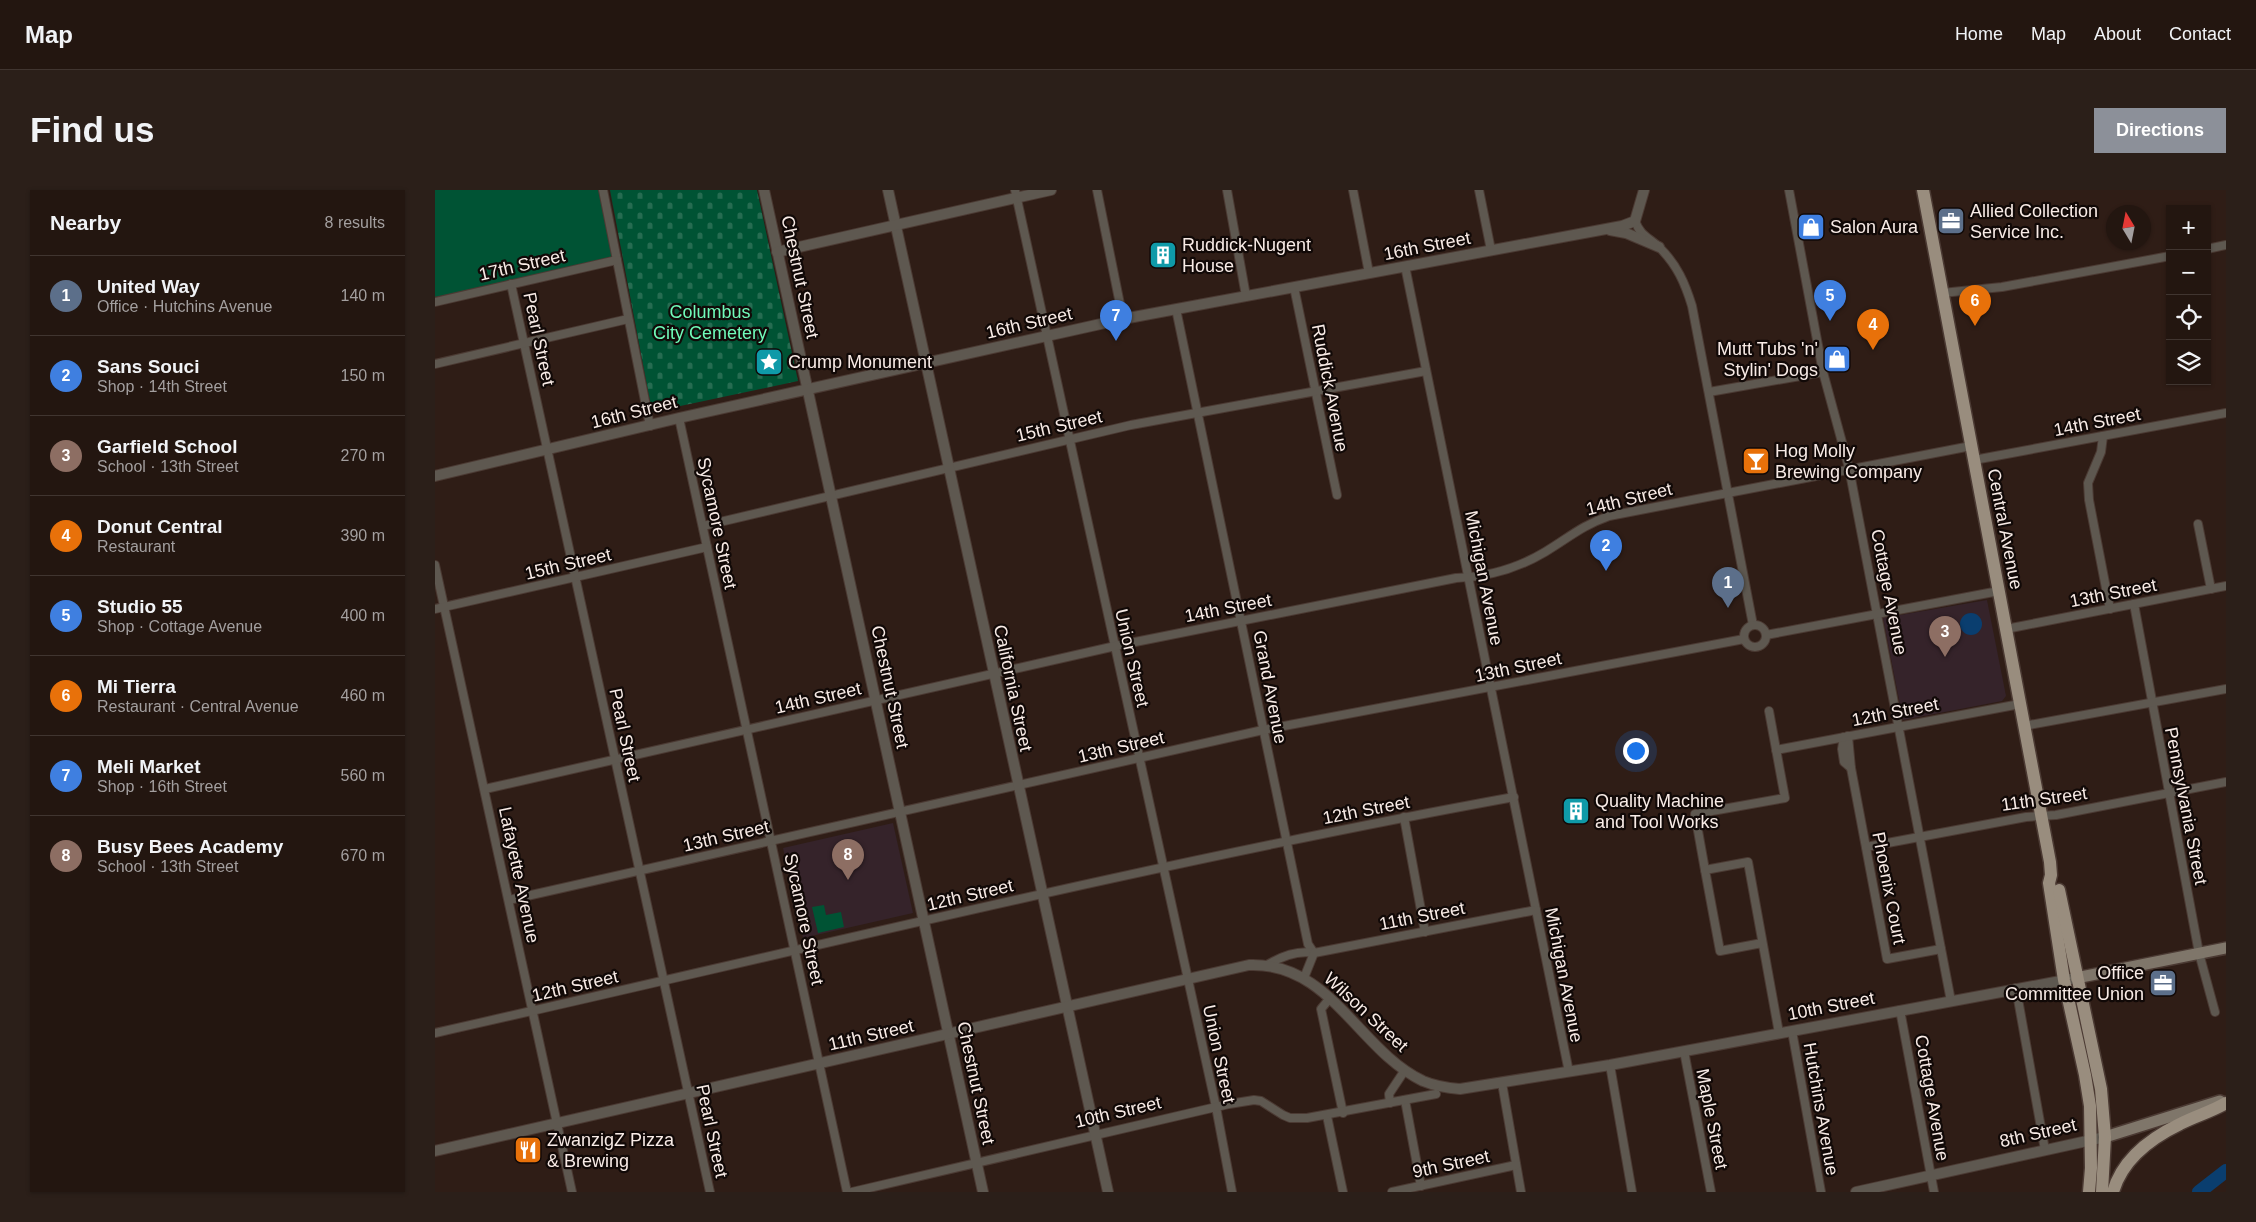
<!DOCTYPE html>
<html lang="en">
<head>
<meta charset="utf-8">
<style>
  body { margin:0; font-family:Helvetica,sans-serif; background:#2b1f19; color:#f1f3f6 }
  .controls { position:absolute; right:15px; top:15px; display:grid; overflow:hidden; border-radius:0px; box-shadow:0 1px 4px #0004 }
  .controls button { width:45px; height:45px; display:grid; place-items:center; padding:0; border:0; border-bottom:1px solid #403530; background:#231610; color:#f1f3f6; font:25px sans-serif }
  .compass { position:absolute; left:1671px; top:15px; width:45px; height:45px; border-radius:50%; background:#231610; box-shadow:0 1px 4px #0004; rotate:350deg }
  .you { position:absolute; left:1200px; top:560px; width:18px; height:18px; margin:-12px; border:4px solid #fff; border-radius:50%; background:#1a73e8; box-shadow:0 0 0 8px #1a73e833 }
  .badge { display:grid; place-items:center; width:32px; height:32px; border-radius:50%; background:#8c9099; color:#fff; font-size:16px; font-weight:700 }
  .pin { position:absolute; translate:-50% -41px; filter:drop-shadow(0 1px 2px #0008) }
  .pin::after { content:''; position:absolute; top:26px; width:18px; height:15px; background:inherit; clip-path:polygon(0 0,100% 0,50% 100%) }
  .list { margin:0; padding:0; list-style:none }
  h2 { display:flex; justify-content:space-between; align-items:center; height:65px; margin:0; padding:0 20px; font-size:21px }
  h2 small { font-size:16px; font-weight:400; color:#a39f9f }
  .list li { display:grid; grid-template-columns:32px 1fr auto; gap:15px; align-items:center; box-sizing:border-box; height:80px; padding:0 20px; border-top:1px solid #403530 }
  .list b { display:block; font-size:19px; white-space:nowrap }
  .list p { margin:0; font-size:16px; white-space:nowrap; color:#a39f9f }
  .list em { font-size:16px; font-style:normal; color:#a39f9f }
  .icon { flex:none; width:28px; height:28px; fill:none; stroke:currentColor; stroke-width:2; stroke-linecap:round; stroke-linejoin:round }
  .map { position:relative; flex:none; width:1791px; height:1002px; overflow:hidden; border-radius:0px }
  header { display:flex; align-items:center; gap:30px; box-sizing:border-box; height:70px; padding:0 25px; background:#231610; border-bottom:1px solid #403530 }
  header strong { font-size:24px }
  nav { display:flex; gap:28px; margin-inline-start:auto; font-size:18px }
  .intro { display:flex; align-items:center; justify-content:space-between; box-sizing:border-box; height:120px; padding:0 30px }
  h1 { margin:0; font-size:35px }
  .button { padding:12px 22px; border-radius:0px; background:#8c9099; color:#fff; font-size:18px; font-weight:700 }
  main { display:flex; gap:30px; padding:0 30px }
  aside { flex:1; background:#231610; border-radius:0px; box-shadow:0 1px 4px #0004 }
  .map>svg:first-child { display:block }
  .education { fill:#35232a }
  .green { fill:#005334 }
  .cemetery { fill:url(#cemetery-stones) }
  .water { fill:#0a3e6f }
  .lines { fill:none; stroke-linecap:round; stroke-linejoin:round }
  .river { stroke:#0a3e6f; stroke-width:14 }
  .minor-casing { stroke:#4b3a33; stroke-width:10 }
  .tertiary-casing { stroke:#4b3a33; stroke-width:12 }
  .secondary-casing { stroke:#4b3a33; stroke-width:14 }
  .primary-casing { stroke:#4b3a33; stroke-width:15 }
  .minor { stroke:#5e5850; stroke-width:8 }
  .tertiary { stroke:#5e5850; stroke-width:10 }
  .secondary { stroke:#7f766a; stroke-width:11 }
  .primary { stroke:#998d7e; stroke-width:12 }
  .labels { text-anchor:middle; stroke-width:4.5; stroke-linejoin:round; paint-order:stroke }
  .poi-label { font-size:18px; fill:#f8ebe6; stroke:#110907; text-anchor:start }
  .street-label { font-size:18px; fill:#f8ebe6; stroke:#110907 }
  .park-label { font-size:18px; fill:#70fbba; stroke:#110907 }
</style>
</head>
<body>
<header>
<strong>Map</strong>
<nav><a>Home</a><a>Map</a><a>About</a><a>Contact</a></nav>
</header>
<div class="intro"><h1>Find us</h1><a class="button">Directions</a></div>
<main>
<aside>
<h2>Nearby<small>8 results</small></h2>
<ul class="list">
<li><span class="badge" style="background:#5c6f8a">1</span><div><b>United Way</b><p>Office · Hutchins Avenue</p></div><em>140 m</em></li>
<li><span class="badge" style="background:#3f7fe0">2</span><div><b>Sans Souci</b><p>Shop · 14th Street</p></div><em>150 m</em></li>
<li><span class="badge" style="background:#8d6e63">3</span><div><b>Garfield School</b><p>School · 13th Street</p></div><em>270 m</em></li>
<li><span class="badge" style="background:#e8710a">4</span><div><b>Donut Central</b><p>Restaurant</p></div><em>390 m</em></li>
<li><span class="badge" style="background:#3f7fe0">5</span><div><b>Studio 55</b><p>Shop · Cottage Avenue</p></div><em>400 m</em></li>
<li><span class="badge" style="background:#e8710a">6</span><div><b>Mi Tierra</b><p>Restaurant · Central Avenue</p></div><em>460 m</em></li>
<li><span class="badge" style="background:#3f7fe0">7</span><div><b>Meli Market</b><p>Shop · 16th Street</p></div><em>560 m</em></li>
<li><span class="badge" style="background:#8d6e63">8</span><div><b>Busy Bees Academy</b><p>School · 13th Street</p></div><em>670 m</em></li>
</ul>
</aside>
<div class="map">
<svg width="1791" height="1002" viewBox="0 0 1791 1002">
  <defs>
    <pattern id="cemetery-stones" width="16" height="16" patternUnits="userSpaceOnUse" patternTransform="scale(1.25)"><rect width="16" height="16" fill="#005334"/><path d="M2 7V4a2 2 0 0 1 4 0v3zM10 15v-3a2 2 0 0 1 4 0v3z" fill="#266c51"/></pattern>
  </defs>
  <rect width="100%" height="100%" fill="#2f1d16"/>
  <g class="education">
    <path d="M 1552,410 L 1571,506 L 1567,511 L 1468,530 L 1448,428 Z"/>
    <path d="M 458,633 L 478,723 L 368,748 L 348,658 Z"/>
  </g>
  <g class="green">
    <path d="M 0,0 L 169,0 L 182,70 L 0,107 Z"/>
    <path d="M 389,715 L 391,725 L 406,722 L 409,737 L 383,743 L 377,717 Z"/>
  </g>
  <path class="cemetery" d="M 175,0 L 322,0 L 363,191 L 217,222 Z"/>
  <circle class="water" cx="1536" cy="434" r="11"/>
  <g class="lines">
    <path class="river" d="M 1764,1002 L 1791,981"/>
    <g class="minor-casing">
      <g id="minor">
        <path d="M 168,0 L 215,236"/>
        <path d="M 580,0 L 781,917 L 797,1002"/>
        <path d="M 662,0 L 688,129"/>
        <path d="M 792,0 L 811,106"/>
        <path d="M 918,0 L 934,83"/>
        <path d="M 1044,0 L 1056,60"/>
        <path d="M 1354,0 L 1388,182 L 1414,278 L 1516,811"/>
        <path d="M 1200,31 C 1206,47 1214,47 1225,58 C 1242,75 1250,93 1257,116 L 1318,435"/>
        <path d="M 1772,59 L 1791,55"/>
        <path d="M 970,76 L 1134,882"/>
        <path d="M 76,94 L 275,1002"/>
        <path d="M 859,97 L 902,305"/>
        <path d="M 1507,103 L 1567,97 L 1735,66"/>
        <path d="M 0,112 L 182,70"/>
        <path d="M 741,119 L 873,754 L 879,763"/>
        <path d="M 0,174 L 193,129"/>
        <path d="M 1274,202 L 1388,182"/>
        <path d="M 244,228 L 412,1002"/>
        <path d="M 1668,246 L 1666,262 L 1653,293 L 1654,310 L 1675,419"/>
        <path d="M 1539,270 L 1791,223"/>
        <path d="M 1763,334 L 1776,399"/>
        <path d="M 268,336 L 696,235 L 991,181"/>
        <path d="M 0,375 L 137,1002"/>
        <path d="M 1699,414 L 1764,763 L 1780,822"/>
        <path d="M 0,419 L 272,357"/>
        <circle cx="1320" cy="446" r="11"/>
        <path d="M 1571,439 L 1791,396"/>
        <path d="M 1331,445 L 1564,401"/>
        <path d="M 1589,536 L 1791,499"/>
        <path d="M 1409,547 L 1407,559 L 1409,572 L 1416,578 L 1413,546"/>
        <path d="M 1341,560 L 1585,514"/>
        <path d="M 1416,578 L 1452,769 L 1506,759"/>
        <path d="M 50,599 L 685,455 L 1021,388 C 1053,387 1083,378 1110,362 C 1135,347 1146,336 1174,326 L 1536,256"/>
        <path d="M 969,627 L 990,742"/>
        <path d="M 1431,657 L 1591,627 L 1621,625 L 1791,592"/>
        <path d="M 1270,680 L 1260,624 L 1350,608 L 1334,521"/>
        <path d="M 74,710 L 828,540 L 1309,449"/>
        <path d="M 1327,753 L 1285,761 L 1270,680 L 1313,672 L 1344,843"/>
        <path d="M 832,775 C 847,766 862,760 879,763"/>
        <path d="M 869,788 L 879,763 L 1101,720"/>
        <path d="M 1581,798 L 1610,960"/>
        <path d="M 895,808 L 886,819 L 908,923"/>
        <path d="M 1465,820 L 1499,1002"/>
        <path d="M 1357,841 L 1386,1002"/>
        <path d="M 0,843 C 359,762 717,673 1079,607"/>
        <path d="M 1249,861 L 1276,1002"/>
        <path d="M 1175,875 L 1197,1002"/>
        <path d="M 1067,893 L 1086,1002"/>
        <path d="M 970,910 L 986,996"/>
        <path d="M 955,913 L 954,904 L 970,880"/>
        <path d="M 892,926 L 908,1002"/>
        <path d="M 417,1002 L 794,914 L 819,910 L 826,911 L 848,925 L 855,928 L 872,928 L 1001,904"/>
        <path d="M 957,1002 L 1081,975"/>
      </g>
    </g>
    <g class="tertiary-casing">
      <g id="tertiary">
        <path d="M 329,0 L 548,1002"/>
        <path d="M 453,0 L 673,1002"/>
        <path d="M 1175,40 L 1191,43 L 1224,57"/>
        <path d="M 342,62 L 616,0"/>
        <path d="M 0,286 L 244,228 L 688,129 L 1187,36 L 1200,31 L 1209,0"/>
        <path d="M 0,961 L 814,775 C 896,772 923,860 988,891 C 1000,896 1012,898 1025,899 L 1175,875 L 1636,789"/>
        <path d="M 1421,1002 L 1670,947"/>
      </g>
    </g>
    <g class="secondary-casing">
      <g id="secondary">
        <path d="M 1641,788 L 1791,758"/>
        <path d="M 1670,947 L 1785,911"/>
      </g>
    </g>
    <g class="primary-casing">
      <g id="primary">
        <path d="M 1488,0 L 1615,672 L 1616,685 L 1614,693 L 1629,790 L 1650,885 L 1655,916 L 1656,978 L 1654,1002"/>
        <path d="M 1624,700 L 1666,899 L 1670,947 L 1667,1002"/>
        <path d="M 1678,1002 C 1687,970 1716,948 1745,934 C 1760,926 1776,922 1791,913"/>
      </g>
    </g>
    <use href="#minor" class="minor"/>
    <use href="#tertiary" class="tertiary"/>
    <use href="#secondary" class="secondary"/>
    <use href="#primary" class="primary"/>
  </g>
  <defs>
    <g id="office-square" transform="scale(1.4375)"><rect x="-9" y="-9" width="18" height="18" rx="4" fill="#5c6f8a" stroke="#110907"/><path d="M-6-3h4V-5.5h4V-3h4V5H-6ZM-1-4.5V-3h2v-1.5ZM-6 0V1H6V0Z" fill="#fff"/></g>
    <g id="shop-square" transform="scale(1.4375)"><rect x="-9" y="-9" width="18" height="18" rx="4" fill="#3f7fe0" stroke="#110907"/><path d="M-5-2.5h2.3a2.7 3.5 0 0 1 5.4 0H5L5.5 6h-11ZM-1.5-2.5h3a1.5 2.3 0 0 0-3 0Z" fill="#fff"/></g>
    <g id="building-square" transform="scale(1.4375)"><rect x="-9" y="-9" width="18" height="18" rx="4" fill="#0f9aa8" stroke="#110907"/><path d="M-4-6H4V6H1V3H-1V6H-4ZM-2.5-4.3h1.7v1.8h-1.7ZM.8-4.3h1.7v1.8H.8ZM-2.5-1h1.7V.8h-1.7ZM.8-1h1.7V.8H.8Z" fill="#fff"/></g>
    <g id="sight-square" transform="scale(1.4375)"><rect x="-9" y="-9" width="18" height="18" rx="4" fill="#0f9aa8" stroke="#110907"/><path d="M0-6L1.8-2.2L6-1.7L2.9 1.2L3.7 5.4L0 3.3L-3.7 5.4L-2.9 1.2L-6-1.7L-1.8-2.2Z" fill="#fff"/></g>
    <g id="bar-square" transform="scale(1.4375)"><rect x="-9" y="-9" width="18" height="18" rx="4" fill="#e8710a" stroke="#110907"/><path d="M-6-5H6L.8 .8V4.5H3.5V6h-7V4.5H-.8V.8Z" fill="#fff"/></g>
    <g id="restaurant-square" transform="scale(1.4375)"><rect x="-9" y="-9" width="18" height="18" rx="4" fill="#e8710a" stroke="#110907"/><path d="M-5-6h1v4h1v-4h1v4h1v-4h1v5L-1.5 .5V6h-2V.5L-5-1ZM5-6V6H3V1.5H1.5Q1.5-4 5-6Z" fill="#fff"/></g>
  </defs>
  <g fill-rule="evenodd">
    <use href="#office-square" x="1516" y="31"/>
    <use href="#shop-square" x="1376" y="37"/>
    <use href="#building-square" x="728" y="65"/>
    <use href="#shop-square" x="1402" y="169"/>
    <use href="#sight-square" x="334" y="172"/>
    <use href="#bar-square" x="1321" y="271"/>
    <use href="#building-square" x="1141" y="621"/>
    <use href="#office-square" x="1728" y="793"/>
    <use href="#restaurant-square" x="93" y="960"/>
  </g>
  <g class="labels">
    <g class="poi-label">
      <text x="1535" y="27">Allied Collection<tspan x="1535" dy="21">Service Inc.</tspan></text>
      <text x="1395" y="43">Salon Aura</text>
      <text x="747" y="61">Ruddick-Nugent<tspan x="747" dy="21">House</tspan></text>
      <text x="1383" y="165" text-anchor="end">Mutt Tubs 'n'<tspan x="1383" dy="21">Stylin' Dogs</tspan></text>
      <text x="353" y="178">Crump Monument</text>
      <text x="1340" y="267">Hog Molly<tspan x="1340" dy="21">Brewing Company</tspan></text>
      <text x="1160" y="617">Quality Machine<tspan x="1160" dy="21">and Tool Works</tspan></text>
      <text x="1709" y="789" text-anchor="end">Office<tspan x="1709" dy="21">Committee Union</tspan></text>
      <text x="112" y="956">ZwanzigZ Pizza<tspan x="112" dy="21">&amp; Brewing</tspan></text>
    </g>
    <g class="street-label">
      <text transform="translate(992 56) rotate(-11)" y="6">16th Street</text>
      <text transform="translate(87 75) rotate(-13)" y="6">17th Street</text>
      <text transform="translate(365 87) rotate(78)" y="6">Chestnut Street</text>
      <text transform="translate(594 133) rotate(-13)" y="6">16th Street</text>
      <text transform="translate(104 149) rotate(78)" y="6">Pearl Street</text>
      <text transform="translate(895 198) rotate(79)" y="6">Ruddick Avenue</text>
      <text transform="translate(199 222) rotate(-14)" y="6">16th Street</text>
      <text transform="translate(1662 232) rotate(-11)" y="6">14th Street</text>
      <text transform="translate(624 236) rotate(-13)" y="6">15th Street</text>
      <text transform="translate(1194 309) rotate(-14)" y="6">14th Street</text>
      <text transform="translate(282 333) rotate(78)" y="6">Sycamore Street</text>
      <text transform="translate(1570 339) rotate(79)" y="6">Central Avenue</text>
      <text transform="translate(133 374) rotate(-13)" y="6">15th Street</text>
      <text transform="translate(1049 388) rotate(79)" y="6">Michigan Avenue</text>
      <text transform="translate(1454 402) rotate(79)" y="6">Cottage Avenue</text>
      <text transform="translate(1678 403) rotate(-11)" y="6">13th Street</text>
      <text transform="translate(793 418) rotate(-11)" y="6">14th Street</text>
      <text transform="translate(697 468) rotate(77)" y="6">Union Street</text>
      <text transform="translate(1083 477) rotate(-12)" y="6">13th Street</text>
      <text transform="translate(455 497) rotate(78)" y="6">Chestnut Street</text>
      <text transform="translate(835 497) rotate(79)" y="6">Grand Avenue</text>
      <text transform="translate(578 498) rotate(78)" y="6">California Street</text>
      <text transform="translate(383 508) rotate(-13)" y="6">14th Street</text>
      <text transform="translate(1460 522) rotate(-11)" y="6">12th Street</text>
      <text transform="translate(190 545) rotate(78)" y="6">Pearl Street</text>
      <text transform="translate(686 557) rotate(-13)" y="6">13th Street</text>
      <text transform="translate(1609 609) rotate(-8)" y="6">11th Street</text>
      <text transform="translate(1751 616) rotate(79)" y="6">Pennsylvania Street</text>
      <text transform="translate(931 620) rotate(-11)" y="6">12th Street</text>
      <text transform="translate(291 646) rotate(-13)" y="6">13th Street</text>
      <text transform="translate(84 685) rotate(78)" y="6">Lafayette Avenue</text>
      <text transform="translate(1454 698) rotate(79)" y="6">Phoenix Court</text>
      <text transform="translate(535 705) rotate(-13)" y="6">12th Street</text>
      <text transform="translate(987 726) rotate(-11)" y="6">11th Street</text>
      <text transform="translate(369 729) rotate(78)" y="6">Sycamore Street</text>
      <text transform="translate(1129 785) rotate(79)" y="6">Michigan Avenue</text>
      <text transform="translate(140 796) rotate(-13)" y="6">12th Street</text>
      <text transform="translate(1396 816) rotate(-11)" y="6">10th Street</text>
      <text transform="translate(931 822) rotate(43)" y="6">Wilson Street</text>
      <text transform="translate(436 845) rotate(-13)" y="6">11th Street</text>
      <text transform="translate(784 864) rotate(78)" y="6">Union Street</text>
      <text transform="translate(541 893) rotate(78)" y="6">Chestnut Street</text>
      <text transform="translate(1497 908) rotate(80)" y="6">Cottage Avenue</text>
      <text transform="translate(1386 919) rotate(80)" y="6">Hutchins Avenue</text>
      <text transform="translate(683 922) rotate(-13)" y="6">10th Street</text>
      <text transform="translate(1277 929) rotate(79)" y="6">Maple Street</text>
      <text transform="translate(277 941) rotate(78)" y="6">Pearl Street</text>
      <text transform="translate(1603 943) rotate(-13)" y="6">8th Street</text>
      <text transform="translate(1016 974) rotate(-12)" y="6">9th Street</text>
    </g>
    <g class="park-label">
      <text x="275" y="128">Columbus<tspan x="275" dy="21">City Cemetery</tspan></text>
    </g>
  </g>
</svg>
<div class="controls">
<button>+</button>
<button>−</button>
<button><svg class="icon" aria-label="locate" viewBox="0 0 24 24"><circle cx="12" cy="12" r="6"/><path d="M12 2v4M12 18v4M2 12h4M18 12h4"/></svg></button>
<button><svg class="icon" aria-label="layers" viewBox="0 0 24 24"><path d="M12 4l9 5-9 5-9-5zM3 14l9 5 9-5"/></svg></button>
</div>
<svg class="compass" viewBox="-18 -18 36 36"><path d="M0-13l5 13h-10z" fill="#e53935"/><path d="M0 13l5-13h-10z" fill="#a39f9f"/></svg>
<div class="you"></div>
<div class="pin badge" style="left:1293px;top:418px;background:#5c6f8a">1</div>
<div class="pin badge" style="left:1171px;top:381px;background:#3f7fe0">2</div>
<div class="pin badge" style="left:1510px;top:467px;background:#8d6e63">3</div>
<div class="pin badge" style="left:1438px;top:160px;background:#e8710a">4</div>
<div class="pin badge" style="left:1395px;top:131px;background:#3f7fe0">5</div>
<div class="pin badge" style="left:1540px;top:136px;background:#e8710a">6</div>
<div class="pin badge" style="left:681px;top:151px;background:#3f7fe0">7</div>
<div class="pin badge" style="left:413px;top:690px;background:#8d6e63">8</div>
</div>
</main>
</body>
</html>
